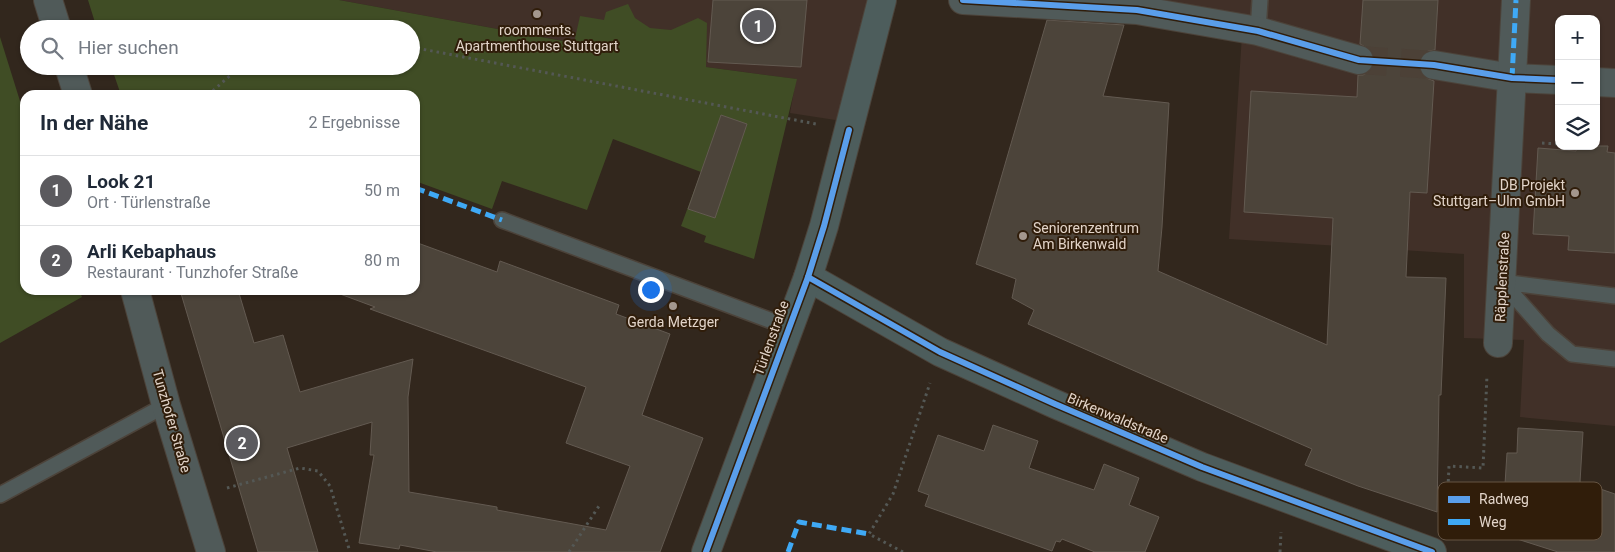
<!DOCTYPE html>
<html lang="de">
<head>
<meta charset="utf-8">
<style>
  body { margin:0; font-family:Roboto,sans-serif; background:#f2f2f3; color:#1f2937 }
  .controls { position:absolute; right:15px; top:15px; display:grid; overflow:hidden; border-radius:10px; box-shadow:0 1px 4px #0004 }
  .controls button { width:45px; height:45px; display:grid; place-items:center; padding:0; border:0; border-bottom:1px solid #e0e1e3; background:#fff; color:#1f2937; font:25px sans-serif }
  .you { position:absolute; left:650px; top:289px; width:18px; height:18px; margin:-12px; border:4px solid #fff; border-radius:50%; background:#1a73e8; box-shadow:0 0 0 8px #1a73e833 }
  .badge { display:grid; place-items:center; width:32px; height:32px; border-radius:50%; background:#5b5a5e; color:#fff; font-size:16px; font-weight:700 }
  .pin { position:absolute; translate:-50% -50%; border:2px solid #fff; box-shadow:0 1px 5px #0006 }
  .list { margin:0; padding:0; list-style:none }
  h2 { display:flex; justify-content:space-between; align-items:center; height:65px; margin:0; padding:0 20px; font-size:21px }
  h2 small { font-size:16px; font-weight:400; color:#747a83 }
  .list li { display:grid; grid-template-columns:32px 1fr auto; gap:15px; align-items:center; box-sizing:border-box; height:70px; padding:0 20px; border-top:1px solid #e0e1e3 }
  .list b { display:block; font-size:19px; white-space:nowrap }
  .list p { margin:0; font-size:16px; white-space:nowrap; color:#747a83 }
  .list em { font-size:16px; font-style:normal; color:#747a83 }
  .icon { flex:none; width:28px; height:28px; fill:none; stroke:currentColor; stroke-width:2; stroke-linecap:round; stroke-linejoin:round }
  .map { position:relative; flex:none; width:1615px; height:552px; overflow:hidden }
  .search { position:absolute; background:#fff; box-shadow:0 1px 4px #0004; left:20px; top:20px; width:400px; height:55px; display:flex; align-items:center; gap:12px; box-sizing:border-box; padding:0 18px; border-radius:28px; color:#747a83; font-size:19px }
  .panel { position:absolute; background:#fff; box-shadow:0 1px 4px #0004; left:20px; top:90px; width:400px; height:205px; border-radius:15px }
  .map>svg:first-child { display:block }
  .commercial { fill:#413028; fill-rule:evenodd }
  .green { fill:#404d25 }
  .building { fill:#4c443a; stroke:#635a51 }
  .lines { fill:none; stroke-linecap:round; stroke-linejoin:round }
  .street-tunnel { stroke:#4c4137; stroke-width:28; stroke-dasharray:28 14; stroke-linecap:butt }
  .lane-casing { stroke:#4c433a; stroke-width:18 }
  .street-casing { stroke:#4c433a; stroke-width:30 }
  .secondary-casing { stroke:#4c433a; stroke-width:30 }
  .path { stroke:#545855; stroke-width:3; stroke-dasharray:2.5 4; stroke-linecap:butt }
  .lane { stroke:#505a59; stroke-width:15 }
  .street { stroke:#505a59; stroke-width:28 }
  .secondary { stroke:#4d5d5c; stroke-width:28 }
  .quiet { stroke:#3fa9f5; stroke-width:5; stroke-dasharray:10 5; stroke-linecap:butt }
  .cycleway-casing { stroke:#301d0a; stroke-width:9 }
  .cycleway { stroke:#5a9eea; stroke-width:6 }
  .poi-dot { fill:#a4978d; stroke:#301d0a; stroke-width:2 }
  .labels { text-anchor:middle; stroke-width:4; stroke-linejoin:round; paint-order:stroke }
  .poi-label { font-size:14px; fill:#e2d4c9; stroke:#301d0a }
  .street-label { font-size:14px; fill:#e2d4c9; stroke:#301d0a }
  .key { fill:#301d0a; stroke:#655443; stroke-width:1 }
  .key-label { font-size:14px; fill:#e2d4c9 }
</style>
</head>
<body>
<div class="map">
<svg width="1615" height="552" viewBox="0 0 1615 552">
  <rect width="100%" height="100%" fill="#32271d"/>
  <g class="commercial">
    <path d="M 339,0 L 870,0 L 842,121 L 790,113 L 796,79 L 706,67 Z"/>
    <path d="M 1102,0 L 1615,0 L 1615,426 L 1520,417 L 1524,340 L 1464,338 L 1464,254 L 1229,239 L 1243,19 ZM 1559,19 L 1596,19 L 1596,146 L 1559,146 Z"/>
  </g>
  <g class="green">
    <path d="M 88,0 L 339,0 L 574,43 L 580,16 L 604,20 L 606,12 L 628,4 L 635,18 L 650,28 L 671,30 L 698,18 L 707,23 L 706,67 L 797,79 L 754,259 L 704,242 L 706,236 L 681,226 L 701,172 L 613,139 L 587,210 L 502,181 L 492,209 L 415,181 L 415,95 L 121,95 L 111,66 L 411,66 L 411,29 L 97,29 Z"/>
    <path d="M 0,37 L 25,117 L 25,290 L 79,290 L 82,297 L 0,343 Z"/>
  </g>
  <g class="building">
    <path d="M 713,0 L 807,0 L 801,67 L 708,62 Z"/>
    <path d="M 1363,0 L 1438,0 L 1435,50 L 1428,51 L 1422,55 L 1419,63 L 1420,71 L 1424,77 L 1434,81 L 1427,193 L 1410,192 L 1406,277 L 1446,278 L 1441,395 L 1439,395 L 1437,512 L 1358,486 L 1305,465 L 1312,449 L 1028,324 L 1034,310 L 1012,298 L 1016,279 L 976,264 L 1047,20 L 1124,25 L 1103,96 L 1169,103 L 1162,227 L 1158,271 L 1327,345 L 1333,218 L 1244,212 L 1251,91 L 1357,97 L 1358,75 L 1363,75 L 1369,72 L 1374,64 L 1374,56 L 1371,50 L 1360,44 Z"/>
    <path d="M 721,115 L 747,124 L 715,218 L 688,209 Z"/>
    <path d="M 1577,146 L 1608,146 L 1607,152 L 1615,153 L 1615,253 L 1568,250 L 1569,236 L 1533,234 L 1538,148 L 1576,151 Z"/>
    <path d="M 415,242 L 497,272 L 500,261 L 619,305 L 616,314 L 670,334 L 642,415 L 703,438 L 660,552 L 437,552 L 400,545 L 399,549 L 359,543 L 374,455 L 370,455 L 372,422 L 287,448 L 318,552 L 258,552 L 180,290 L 238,290 L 254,343 L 283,335 L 300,392 L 413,359 L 408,397 L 409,492 L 497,507 L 497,510 L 606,530 L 630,466 L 566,443 L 586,387 L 370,309 L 375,307 L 340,294 L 340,290 L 415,290 Z"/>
    <path d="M 993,425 L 1038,441 L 1029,468 L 1094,490 L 1104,464 L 1139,478 L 1129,505 L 1159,517 L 1145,552 L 1095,552 L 1062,539 L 1060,542 L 1056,541 L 1052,551 L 925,506 L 929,495 L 918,491 L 938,435 L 984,451 Z"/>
    <path d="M 1518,428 L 1583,432 L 1580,482 L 1615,494 L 1615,552 L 1558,552 L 1514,538 L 1516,484 L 1505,484 L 1507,453 L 1517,453 Z"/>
  </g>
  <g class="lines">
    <path class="street-tunnel" d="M 1359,60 L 1434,65"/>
    <g class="lane-casing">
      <g id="lane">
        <path d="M 1258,31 L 1260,0"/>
        <path d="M 502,220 L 788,327"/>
        <path d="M 1615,296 L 1502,282 L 1548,334 L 1572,354 L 1615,359"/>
        <path d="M 0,495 L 166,405"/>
      </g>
    </g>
    <g class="street-casing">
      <g id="street">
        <path d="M 48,0 L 57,29"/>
        <path d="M 963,0 L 1137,10 L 1258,31 L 1359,60"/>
        <path d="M 1434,65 L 1512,78 L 1559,80"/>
        <path d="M 69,66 L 78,95"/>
        <path d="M 1596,82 L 1615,83"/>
        <path d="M 135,290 L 166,405 L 211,552"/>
        <path d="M 1498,343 L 1516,0"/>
      </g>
    </g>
    <g class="secondary-casing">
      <g id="secondary">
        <path d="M 808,277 L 940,352 L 1055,404 L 1202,467 L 1432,552"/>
        <path d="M 706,552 L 808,277 L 824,226 L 882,0"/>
      </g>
    </g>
    <g class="path">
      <path d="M 411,47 L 816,124"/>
      <path d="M 208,95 L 241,66"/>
      <path d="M 1542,143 L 1559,144"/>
      <path d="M 227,488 L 300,468 L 318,471 L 330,486 L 350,552"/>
      <path d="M 1442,520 L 1448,487 L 1449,466 L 1483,468 L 1487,375"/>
      <path d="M 569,552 L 599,506"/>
      <path d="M 903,552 L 869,534 L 893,494 L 930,383"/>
      <path d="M 1280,552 L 1281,532"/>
    </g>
    <use href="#lane" class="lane"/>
    <use href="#street" class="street"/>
    <use href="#secondary" class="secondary"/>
    <g class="quiet">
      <path d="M 1512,78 L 1516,0"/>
      <path d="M 415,188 L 502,220"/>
      <path d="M 788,552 L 799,522 L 869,534"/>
    </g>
    <g class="cycleway-casing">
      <g id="cycleway">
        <path d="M 963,0 L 1137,10 L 1258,31 L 1359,60 L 1434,65 L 1512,78 L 1559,80"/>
        <path d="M 808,277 L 940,352 L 1055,404 L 1202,467 L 1432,552"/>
        <path d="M 706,552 L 808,277 L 824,226 L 849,130"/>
      </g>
    </g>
    <use href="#cycleway" class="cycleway"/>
  </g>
  <g class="poi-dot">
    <circle cx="537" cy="14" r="5"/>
    <circle cx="1575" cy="193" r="5"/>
    <circle cx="1023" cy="236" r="5"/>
    <circle cx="673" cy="306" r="5"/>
  </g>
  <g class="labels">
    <g class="poi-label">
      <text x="537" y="35">roomments.<tspan x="537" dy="16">Apartmenthouse Stuttgart</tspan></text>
      <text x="1565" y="190" text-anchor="end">DB Projekt<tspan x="1565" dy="16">Stuttgart–Ulm GmbH</tspan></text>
      <text x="1033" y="233" text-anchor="start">Seniorenzentrum<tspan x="1033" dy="16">Am Birkenwald</tspan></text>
      <text x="673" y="327">Gerda Metzger</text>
    </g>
    <g class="street-label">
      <text transform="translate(1502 277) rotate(-87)" y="5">Räpplenstraße</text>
      <text transform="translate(771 338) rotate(-70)" y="5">Türlenstraße</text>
      <text transform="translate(1118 418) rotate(23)" y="5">Birkenwaldstraße</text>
      <text transform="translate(172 421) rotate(74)" y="5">Tunzhofer Straße</text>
    </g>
  </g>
  <rect x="1438" y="482" width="164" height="58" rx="8" class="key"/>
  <rect x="1448" y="496" width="22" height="7" fill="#5a9eea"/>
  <rect x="1448" y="519" width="22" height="6" fill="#3fa9f5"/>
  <g class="key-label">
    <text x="1479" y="504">Radweg</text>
    <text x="1479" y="527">Weg</text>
  </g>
</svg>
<div class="controls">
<button>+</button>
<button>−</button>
<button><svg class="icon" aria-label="layers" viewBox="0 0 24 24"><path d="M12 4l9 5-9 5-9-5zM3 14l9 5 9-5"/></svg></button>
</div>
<div class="you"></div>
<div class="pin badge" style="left:758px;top:26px">1</div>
<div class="pin badge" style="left:242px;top:443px">2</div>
<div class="search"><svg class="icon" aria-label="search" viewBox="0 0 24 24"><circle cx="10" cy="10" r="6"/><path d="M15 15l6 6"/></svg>Hier suchen</div>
<section class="panel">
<h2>In der Nähe<small>2 Ergebnisse</small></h2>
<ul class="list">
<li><span class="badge">1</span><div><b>Look 21</b><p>Ort · Türlenstraße</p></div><em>50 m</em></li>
<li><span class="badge">2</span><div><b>Arli Kebaphaus</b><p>Restaurant · Tunzhofer Straße</p></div><em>80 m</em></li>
</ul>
</section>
</div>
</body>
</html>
